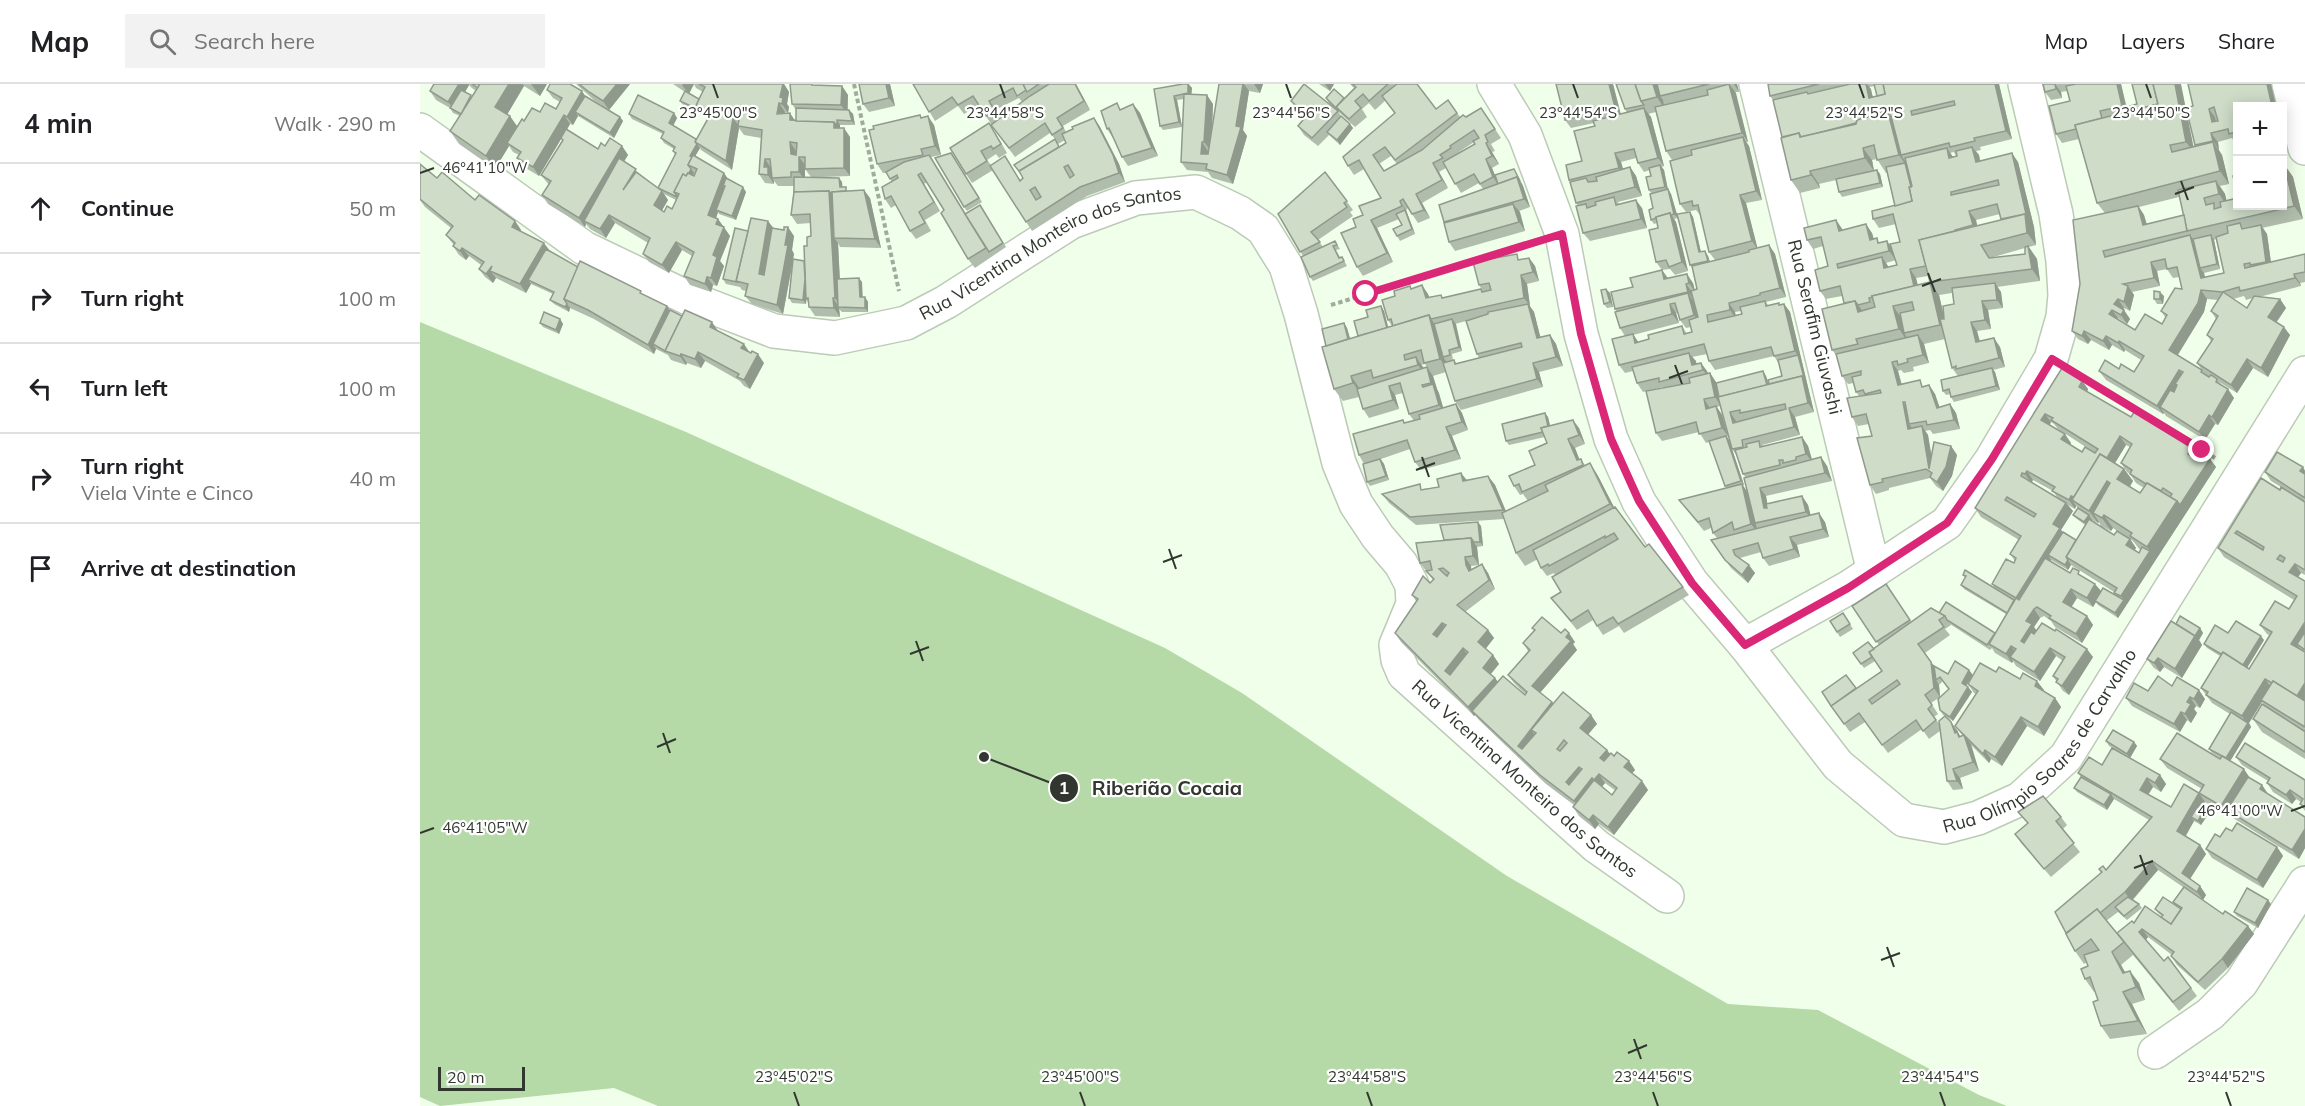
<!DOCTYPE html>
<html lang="en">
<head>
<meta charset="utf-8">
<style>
  body { margin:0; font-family:Mulish,sans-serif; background:#f2f2f2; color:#202124 }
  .controls { position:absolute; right:18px; top:18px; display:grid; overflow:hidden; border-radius:0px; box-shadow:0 3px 15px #0003 }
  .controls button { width:54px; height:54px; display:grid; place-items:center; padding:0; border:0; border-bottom:2px solid #e0e0e0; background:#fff; color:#202124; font:30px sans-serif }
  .scale { position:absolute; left:18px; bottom:15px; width:87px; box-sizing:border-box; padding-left:6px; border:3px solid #31372f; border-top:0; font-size:16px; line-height:21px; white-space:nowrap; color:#31372f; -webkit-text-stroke:4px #fff; paint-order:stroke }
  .stop { position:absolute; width:18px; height:18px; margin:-14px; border:4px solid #db2777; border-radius:50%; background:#fff }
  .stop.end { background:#db2777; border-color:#fff; box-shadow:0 2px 6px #0008 }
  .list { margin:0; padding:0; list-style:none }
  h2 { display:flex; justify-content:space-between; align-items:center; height:78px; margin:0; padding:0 24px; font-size:26px }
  h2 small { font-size:20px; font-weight:400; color:#757577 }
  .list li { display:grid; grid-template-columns:39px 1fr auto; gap:18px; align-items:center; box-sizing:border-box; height:90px; padding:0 24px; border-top:2px solid #e0e0e0 }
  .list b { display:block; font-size:22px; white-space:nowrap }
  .list p { margin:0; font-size:20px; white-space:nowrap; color:#757577 }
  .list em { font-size:20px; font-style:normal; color:#757577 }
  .icon { flex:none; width:33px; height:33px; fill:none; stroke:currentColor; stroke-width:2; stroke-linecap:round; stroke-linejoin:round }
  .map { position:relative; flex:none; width:1885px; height:1022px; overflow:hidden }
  header { display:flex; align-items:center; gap:36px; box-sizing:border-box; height:84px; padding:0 30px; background:#fff; border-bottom:2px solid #e0e0e0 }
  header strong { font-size:28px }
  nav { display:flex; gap:33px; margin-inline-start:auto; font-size:21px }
  .search { width:420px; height:54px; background:#f2f2f2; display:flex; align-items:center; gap:15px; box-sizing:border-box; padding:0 21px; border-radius:0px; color:#757577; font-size:22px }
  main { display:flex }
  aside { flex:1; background:#fff }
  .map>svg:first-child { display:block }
  .water { fill:#b5daa7 }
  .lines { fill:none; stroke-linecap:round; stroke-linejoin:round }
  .minor-casing { stroke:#bccab7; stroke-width:36 }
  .secondary-casing { stroke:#bccab7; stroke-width:36 }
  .path { stroke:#9fab9b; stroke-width:4; stroke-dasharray:4.5 3; stroke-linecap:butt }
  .minor { stroke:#fff; stroke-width:33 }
  .secondary { stroke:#fff; stroke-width:33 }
  .wall { fill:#b1bdac; fill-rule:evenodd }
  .shaded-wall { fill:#909a8c }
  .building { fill:#cedcc8; stroke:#909a8c; stroke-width:1.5; fill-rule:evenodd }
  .route { stroke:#db2777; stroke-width:8 }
  .ticks { fill:none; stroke:#31372f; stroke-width:2 }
  .labels { text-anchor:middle; stroke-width:4.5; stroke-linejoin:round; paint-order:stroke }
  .street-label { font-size:18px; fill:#31372f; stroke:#fff }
  .ticks-label { font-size:15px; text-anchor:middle; fill:#31372f; stroke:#fff; stroke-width:4.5; stroke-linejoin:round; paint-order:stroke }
  .leader { fill:none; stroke:#31372f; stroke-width:2 }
  .callout-dot { fill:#31372f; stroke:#fff; stroke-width:2 }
  .mark-label { font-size:18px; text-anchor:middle; font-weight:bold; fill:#fff }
  .callout-label { font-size:20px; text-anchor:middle; font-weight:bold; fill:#31372f; stroke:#fff; stroke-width:4.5; stroke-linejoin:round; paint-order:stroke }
</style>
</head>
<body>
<header>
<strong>Map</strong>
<div class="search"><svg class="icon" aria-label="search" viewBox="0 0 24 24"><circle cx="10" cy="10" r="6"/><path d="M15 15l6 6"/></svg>Search here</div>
<nav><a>Map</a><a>Layers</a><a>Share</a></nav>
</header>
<main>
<aside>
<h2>4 min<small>Walk · 290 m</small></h2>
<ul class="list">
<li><svg class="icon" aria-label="ahead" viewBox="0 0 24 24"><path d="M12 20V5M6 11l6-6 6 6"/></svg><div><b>Continue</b></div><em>50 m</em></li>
<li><svg class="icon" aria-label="right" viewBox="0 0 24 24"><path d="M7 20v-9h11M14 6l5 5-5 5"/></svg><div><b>Turn right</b></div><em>100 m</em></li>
<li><svg class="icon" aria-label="left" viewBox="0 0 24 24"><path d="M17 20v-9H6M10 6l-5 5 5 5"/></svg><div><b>Turn left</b></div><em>100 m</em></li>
<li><svg class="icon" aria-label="right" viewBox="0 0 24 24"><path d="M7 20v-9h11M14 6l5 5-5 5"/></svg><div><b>Turn right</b><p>Viela Vinte e Cinco</p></div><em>40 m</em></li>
<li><svg class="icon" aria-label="arrive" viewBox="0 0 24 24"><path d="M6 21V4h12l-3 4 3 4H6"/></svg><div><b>Arrive at destination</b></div></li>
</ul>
</aside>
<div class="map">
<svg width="1885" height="1022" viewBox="0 0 1885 1022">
  <rect width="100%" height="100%" fill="#f0ffea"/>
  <path class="water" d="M 0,238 L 266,348 L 745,564 L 822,609 L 1087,792 L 1308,920 L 1398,926 L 1559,1011 L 1587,1022 L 238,1022 L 194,1004 L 20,1022 L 0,1013 Z"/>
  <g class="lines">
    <g class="minor-casing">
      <g id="minor">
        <path id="s1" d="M 1336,0 L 1454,488"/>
        <path d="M 1869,0 L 1885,64"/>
        <path id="s2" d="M 0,46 L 164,164 L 266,213 L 354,247 L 415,254 L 486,239 L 526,218 L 651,138 L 716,114 L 776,108 L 820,129 L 843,145 L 866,182 L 881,230 L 919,379 L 936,420 L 958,453 L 981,480 L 992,501 L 993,520 L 976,561 L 978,576 L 984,590 L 1176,762 L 1247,812"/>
        <path d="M 1325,561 L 1428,504 L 1527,439 L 1572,375 L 1631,275 L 1643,233 L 1645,211 L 1643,177 L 1636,130 L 1605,0"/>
        <path d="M 1735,968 L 1790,930 L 1821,899 L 1885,799"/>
      </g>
    </g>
    <g class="secondary-casing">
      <g id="secondary">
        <path id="s3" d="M 1074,0 L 1105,51 L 1142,150 L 1161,250 L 1191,355 L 1219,418 L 1272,499 L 1325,561 L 1418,681 L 1484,736 L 1524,743 L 1558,734 L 1600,715 L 1646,673 L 1885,289"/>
      </g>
    </g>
    <g class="path">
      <path d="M 434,0 L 479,207"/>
      <path d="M 911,221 L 1113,159"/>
      <path d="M 1658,289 L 1795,374"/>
    </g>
    <use href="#minor" class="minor"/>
    <use href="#secondary" class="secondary"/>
  </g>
  <g class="wall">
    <path d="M 14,0 L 127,0 L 120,12 L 104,2 L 87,30 L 97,42 L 104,37 L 120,28 L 136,25 L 140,18 L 133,14 L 127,6 L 165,12 L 200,33 L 203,37 L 194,54 L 158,32 L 153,41 L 150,40 L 147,46 L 178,65 L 185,62 L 202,62 L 208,71 L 204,77 L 239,105 L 255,71 L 253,67 L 254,65 L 244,59 L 241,54 L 243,50 L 212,35 L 209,30 L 254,29 L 257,34 L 253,42 L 276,55 L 288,33 L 282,30 L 279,25 L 278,28 L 263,21 L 260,17 L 265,8 L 253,0 L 364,0 L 369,8 L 367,20 L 369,23 L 368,29 L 365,28 L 365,29 L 376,37 L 376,26 L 372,20 L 398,1 L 422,2 L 428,11 L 428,26 L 429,26 L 433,30 L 435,41 L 420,41 L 420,44 L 430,53 L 430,92 L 404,93 L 419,94 L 422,98 L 422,103 L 428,107 L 450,114 L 461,164 L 420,163 L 418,159 L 420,195 L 442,198 L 442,213 L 445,213 L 448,218 L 448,228 L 422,228 L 419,225 L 420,233 L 395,232 L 389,223 L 388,218 L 386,215 L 386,220 L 372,219 L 369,214 L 373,178 L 363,230 L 332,220 L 325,212 L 326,207 L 322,206 L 320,203 L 306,200 L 303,195 L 328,147 L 353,144 L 374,152 L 372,166 L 374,170 L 373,175 L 384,177 L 387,162 L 391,152 L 391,139 L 377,140 L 371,131 L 374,102 L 358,102 L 354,97 L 354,100 L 345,99 L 339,90 L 341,54 L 324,51 L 319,44 L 312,86 L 281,66 L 280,64 L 275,72 L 304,89 L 308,96 L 326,108 L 316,136 L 299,130 L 298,128 L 296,134 L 298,135 L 310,152 L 300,177 L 304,182 L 297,202 L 293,201 L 291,208 L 270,201 L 264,192 L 272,172 L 262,166 L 249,189 L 229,178 L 223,170 L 228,159 L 195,139 L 186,154 L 170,145 L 166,140 L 165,143 L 128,120 L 122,111 L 129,101 L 121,91 L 143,56 L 141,55 L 119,92 L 104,83 L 97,74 L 99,71 L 93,68 L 89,62 L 75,85 L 39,60 L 30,47 L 40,32 L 33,29 L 30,24 L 16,16 L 10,7 ZM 274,0 L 276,4 L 283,8 L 279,15 L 269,9 ZM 49,1 L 52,4 L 56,7 L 52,13 L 45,8 ZM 385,81 L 385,85 L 391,93 L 385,93 ZM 244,110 L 256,116 L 252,125 L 244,128 L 242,126 L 248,116 Z"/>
    <path d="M 156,0 L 210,0 L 189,26 L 175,17 Z"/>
    <path d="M 470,0 L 475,22 L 449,28 L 443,20 Z"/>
    <path d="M 493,0 L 656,0 L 670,26 L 643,42 L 646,48 L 674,34 L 680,43 L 699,80 L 705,98 L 667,112 L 612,147 L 573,86 L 552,99 L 546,90 L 575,48 L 587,69 L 579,74 L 576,70 L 567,76 L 571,81 L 585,72 L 600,96 L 603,94 L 635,55 L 630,49 L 595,73 L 571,41 L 571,40 L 559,21 L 544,30 L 538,22 L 515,37 ZM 599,14 L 602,18 L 580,34 L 575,26 ZM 645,56 L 646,59 L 640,63 L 638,60 Z"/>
    <path d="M 763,0 L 769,0 L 772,4 L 771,11 L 793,20 L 792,48 L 799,0 L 843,0 L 840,9 L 829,7 L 823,46 L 827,52 L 813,100 L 792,94 L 788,88 L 767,86 L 761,78 L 764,15 L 757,16 L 762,43 L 743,46 L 740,42 L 734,5 Z"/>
    <path d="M 899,0 L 914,0 L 910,7 Z"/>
    <path d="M 930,0 L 997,0 L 1016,25 L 1028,16 L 1040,33 L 1046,33 L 1061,24 L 1081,54 L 1071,60 L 1075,67 L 1072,68 L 1079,80 L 1072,84 L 1075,91 L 1094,85 L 1103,102 L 1110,123 L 1099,127 L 1105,147 L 1035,167 L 1029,158 L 1024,138 L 1063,105 L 1059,99 L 1041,109 L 1026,84 L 1019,88 L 1028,104 L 1002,119 L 1010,134 L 998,139 L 988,124 L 986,126 L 995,150 L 980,157 L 977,152 L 982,141 L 979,135 L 957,144 L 973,178 L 943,192 L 937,183 L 936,143 L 943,131 L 961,114 L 944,85 L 934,91 L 928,82 L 975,29 L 966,16 L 955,26 L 949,19 L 942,25 L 947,33 L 935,43 L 909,19 L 906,14 L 924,14 L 934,4 ZM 1054,58 L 1055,60 L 1036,70 ZM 971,72 L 977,80 L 964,87 L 959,80 Z"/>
    <path d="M 1193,0 L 1201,30 L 1207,29 L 1205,25 L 1196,0 L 1317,0 L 1319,8 L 1315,8 L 1328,58 L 1326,58 L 1329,62 L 1342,116 L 1326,119 L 1337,164 L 1349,161 L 1355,170 L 1366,213 L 1346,218 L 1348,221 L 1364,220 L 1370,228 L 1394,328 L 1375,333 L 1380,351 L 1342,361 L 1343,362 L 1382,353 L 1388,362 L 1392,376 L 1401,373 L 1407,382 L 1412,397 L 1346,412 L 1347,420 L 1382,412 L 1388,421 L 1390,431 L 1405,438 L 1409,453 L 1377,461 L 1380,473 L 1349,482 L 1343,474 L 1341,468 L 1320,474 L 1335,489 L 1328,499 L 1311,484 L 1291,456 L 1297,454 L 1293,449 L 1291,444 L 1284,447 L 1259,416 L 1306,404 L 1289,358 L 1286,359 L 1279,348 L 1242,357 L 1236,349 L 1243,304 L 1243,303 L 1223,308 L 1217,299 L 1213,287 L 1205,289 L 1199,281 L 1205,252 L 1200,244 L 1196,227 L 1195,225 L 1213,203 L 1242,186 L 1248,194 L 1273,199 L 1275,206 L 1277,205 L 1273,185 L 1270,181 L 1270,128 L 1273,133 L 1281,168 L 1288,172 L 1290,178 L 1295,176 L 1289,168 L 1280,131 L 1276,126 L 1266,128 L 1260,120 L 1272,71 L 1252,76 L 1246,67 L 1236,28 L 1228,30 L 1231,33 L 1244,82 L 1242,83 L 1244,86 L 1248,105 L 1251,110 L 1258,134 L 1254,135 L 1256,138 L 1268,187 L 1255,191 L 1250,185 L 1242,186 L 1236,178 L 1238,144 L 1237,139 L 1234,140 L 1231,136 L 1233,124 L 1231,109 L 1229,106 L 1231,92 L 1230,86 L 1224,88 L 1218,79 L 1216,74 L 1201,78 L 1203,85 L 1210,83 L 1216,92 L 1222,112 L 1198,118 L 1199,120 L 1222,124 L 1227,144 L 1170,157 L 1163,149 L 1158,122 L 1156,119 L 1149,96 L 1162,77 L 1175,42 L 1174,39 L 1151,44 L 1145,36 ZM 1321,227 L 1322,230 L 1316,232 L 1315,228 ZM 1256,229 L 1258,229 L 1260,236 L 1266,244 L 1271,243 L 1272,248 L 1267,250 L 1262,242 L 1229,255 L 1218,258 L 1213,251 L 1259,239 ZM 1287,270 L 1289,277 L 1295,286 L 1354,272 L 1359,280 L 1362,292 L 1349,300 L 1346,292 L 1343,287 L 1296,299 L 1290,289 L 1288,289 L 1281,279 L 1276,280 L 1272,273 ZM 1300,322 L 1312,365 L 1317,372 L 1323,390 L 1326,394 L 1328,408 L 1323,402 L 1324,401 L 1309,356 L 1307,353 L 1308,352 L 1302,331 L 1297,323 Z"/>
    <path d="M 1348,0 L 1579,0 L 1592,55 L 1560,63 L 1561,66 L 1556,67 L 1559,71 L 1560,77 L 1598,78 L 1614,143 L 1616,161 L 1609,163 L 1617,175 L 1620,197 L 1577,203 L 1581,208 L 1583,224 L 1568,226 L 1571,245 L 1557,247 L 1560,257 L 1580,263 L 1585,283 L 1573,286 L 1575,288 L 1580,306 L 1534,318 L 1531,313 L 1530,310 L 1526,311 L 1523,307 L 1538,292 L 1532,284 L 1525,255 L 1504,260 L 1509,279 L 1493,283 L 1494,287 L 1484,289 L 1481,286 L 1478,287 L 1482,301 L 1504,302 L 1509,301 L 1515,310 L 1519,323 L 1530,320 L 1536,329 L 1540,345 L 1513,350 L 1510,346 L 1505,347 L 1508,351 L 1511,372 L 1531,362 L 1537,371 L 1532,392 L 1523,407 L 1516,402 L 1510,394 L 1469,404 L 1469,406 L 1456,410 L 1450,401 L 1452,352 L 1449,340 L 1438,342 L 1432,333 L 1439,312 L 1436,308 L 1434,299 L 1428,300 L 1422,292 L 1417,272 L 1412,266 L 1424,219 L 1422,212 L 1406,215 L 1400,207 L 1408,182 L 1403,162 L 1393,165 L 1387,156 L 1416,136 L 1423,146 L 1452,149 L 1454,155 L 1460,159 L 1467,157 L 1471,163 L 1480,158 L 1476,140 L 1459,144 L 1453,135 L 1475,122 L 1467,89 L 1466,89 L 1457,75 L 1452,76 L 1454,86 L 1460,90 L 1463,103 L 1422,113 L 1419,108 L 1416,96 L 1399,100 L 1400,104 L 1380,109 L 1371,96 L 1362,53 L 1353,16 L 1350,12 ZM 1455,2 L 1457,12 L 1453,13 L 1449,3 ZM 1534,68 L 1536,72 L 1533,73 L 1530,69 ZM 1580,130 L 1581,136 L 1557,142 L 1556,136 ZM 1605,164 L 1605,170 L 1570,174 ZM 1476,176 L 1477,181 L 1468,183 L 1466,179 ZM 1508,192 L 1510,198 L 1498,201 L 1496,194 ZM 1532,209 L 1534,220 L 1524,232 L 1519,211 Z"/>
    <path d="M 1623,0 L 1701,0 L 1708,28 L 1711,27 L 1710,22 L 1774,62 L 1775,62 L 1773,22 L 1768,0 L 1851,0 L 1856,22 L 1818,22 L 1818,58 L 1815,58 L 1812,54 L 1798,58 L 1799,66 L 1802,71 L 1809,100 L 1800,102 L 1805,110 L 1806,117 L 1818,114 L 1864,80 L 1873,93 L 1883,135 L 1842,144 L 1847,150 L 1851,178 L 1885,170 L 1885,198 L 1880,199 L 1881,202 L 1839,213 L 1860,215 L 1866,224 L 1856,238 L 1870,251 L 1848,293 L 1833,284 L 1817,309 L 1799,298 L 1814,314 L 1798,341 L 1795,340 L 1785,356 L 1746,332 L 1744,329 L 1743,330 L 1686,296 L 1679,287 L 1699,285 L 1714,288 L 1721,276 L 1705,266 L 1704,268 L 1692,261 L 1689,266 L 1671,256 L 1668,260 L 1658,255 L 1652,247 L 1685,129 L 1677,119 L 1659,55 L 1642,59 L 1636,50 L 1650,17 L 1647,7 L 1641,8 L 1642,14 L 1631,16 L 1625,8 ZM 1759,113 L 1764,131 L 1727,140 L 1724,131 L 1719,123 ZM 1796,155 L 1804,189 L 1785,193 L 1784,189 L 1800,185 L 1794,156 ZM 1747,185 L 1753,194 L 1759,193 L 1762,205 L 1741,227 L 1745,233 L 1742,240 L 1715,246 L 1697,235 L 1698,234 L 1707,240 L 1710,235 L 1703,225 L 1704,224 L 1710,227 L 1714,211 L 1712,208 L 1740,202 L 1737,187 ZM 1824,212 L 1826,216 L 1833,214 L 1827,224 L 1813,215 ZM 1787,215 L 1798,216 L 1791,227 L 1796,235 L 1787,251 L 1791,257 L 1777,279 L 1782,286 L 1758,271 L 1784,228 Z"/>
    <path d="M 871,17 L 918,27 L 921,32 L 933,44 L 920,61 L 909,51 L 898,62 L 884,51 L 878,42 L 885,33 L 877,26 Z"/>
    <path d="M 713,20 L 720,29 L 738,72 L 708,82 L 702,73 L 693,54 L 687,45 L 702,26 Z"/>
    <path d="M 502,34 L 514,41 L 521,71 L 511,73 L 546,130 L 560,121 L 586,163 L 555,184 L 548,175 L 524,126 L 507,98 L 504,100 L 520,127 L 505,136 L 511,147 L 496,155 L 490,147 L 476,121 L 471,124 L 465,115 L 472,98 L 466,89 L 463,89 L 457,80 Z"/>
    <path d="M 531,69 L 562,118 L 547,127 L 544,123 Z"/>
    <path d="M 0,80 L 17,94 L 95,137 L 101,146 L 100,147 L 129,167 L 158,183 L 247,222 L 250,226 L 262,232 L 298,247 L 344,279 L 330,305 L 324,302 L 320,297 L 285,277 L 281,284 L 267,279 L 266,281 L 251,276 L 248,271 L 236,265 L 234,270 L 174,235 L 150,224 L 149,228 L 134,220 L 130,216 L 133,210 L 111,200 L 106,209 L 76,194 L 73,199 L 65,193 L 59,185 L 61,181 L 49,172 L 46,176 L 39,171 L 33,162 L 34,161 L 26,151 L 31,144 L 5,123 L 0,116 Z"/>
    <path d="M 905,88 L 933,126 L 930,128 L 933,132 L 898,156 L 903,163 L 915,157 L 920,165 L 916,166 L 920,173 L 922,173 L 927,182 L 893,197 L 890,193 L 883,172 L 858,130 Z"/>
    <path d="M 1109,174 L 1115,182 L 1119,197 L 1107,200 L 1110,222 L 1114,228 L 1120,254 L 1130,251 L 1136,260 L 1143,282 L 1119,288 L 1123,303 L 1041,326 L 1035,317 L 1026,288 L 1013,292 L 1023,324 L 1036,320 L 1042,329 L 1048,346 L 1032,352 L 1041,375 L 1001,386 L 995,378 L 990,365 L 961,375 L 964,380 L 969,396 L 950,402 L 947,398 L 944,380 L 939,371 L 985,339 L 994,337 L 989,330 L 983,309 L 975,311 L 979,325 L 949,334 L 943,325 L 939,313 L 923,317 L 914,305 L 906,262 L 924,239 L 927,244 L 930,255 L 938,252 L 948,233 L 961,222 L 964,227 L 968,243 L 972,242 L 968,236 L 975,212 L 992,205 L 1008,210 L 1009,213 L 1021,211 L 1023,214 L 1061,205 L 1063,207 L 1059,201 L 1101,176 ZM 1046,237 L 1057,270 L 1059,274 L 1037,280 L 1034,276 L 1026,278 L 1033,276 L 1032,270 L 1042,267 L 1035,240 ZM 1005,280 L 1007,283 L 1004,284 L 1001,281 Z"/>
    <path d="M 1190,209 L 1193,223 L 1187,224 L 1184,220 Z"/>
    <path d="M 1744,212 L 1743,220 L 1737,220 L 1734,215 Z"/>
    <path d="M 140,235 L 143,240 L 139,250 L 123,243 L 120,239 Z"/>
    <path d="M 1642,284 L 1662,297 L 1668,305 L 1667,308 L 1778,372 L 1776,375 L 1778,376 L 1790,375 L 1796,383 L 1698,534 L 1678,521 L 1676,518 L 1673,523 L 1657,514 L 1651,523 L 1667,532 L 1673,541 L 1662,559 L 1635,543 L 1631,537 L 1624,532 L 1620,534 L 1614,543 L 1617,547 L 1673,573 L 1649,611 L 1643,607 L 1633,592 L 1643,577 L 1636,572 L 1620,597 L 1596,582 L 1593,577 L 1592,579 L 1575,569 L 1572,564 L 1570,566 L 1530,540 L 1531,541 L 1525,545 L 1530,551 L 1505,569 L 1514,582 L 1528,590 L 1553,591 L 1546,602 L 1548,603 L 1552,608 L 1533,637 L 1523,631 L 1520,626 L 1529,605 L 1523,597 L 1519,601 L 1520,613 L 1511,619 L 1518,630 L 1514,633 L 1520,641 L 1537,646 L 1540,653 L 1543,652 L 1535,642 L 1556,610 L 1554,609 L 1548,600 L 1576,588 L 1600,595 L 1624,606 L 1623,607 L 1635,614 L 1641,623 L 1624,652 L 1607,642 L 1582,682 L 1571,675 L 1569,679 L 1550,660 L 1559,687 L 1540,694 L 1543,705 L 1533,706 L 1527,697 L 1520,647 L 1509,655 L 1502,645 L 1468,669 L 1445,638 L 1430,648 L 1411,622 L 1461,587 L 1455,577 L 1444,584 L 1433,569 L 1454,565 L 1459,561 L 1432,522 L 1466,500 L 1491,538 L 1519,529 L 1575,549 L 1586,530 L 1544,505 L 1541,501 L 1545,494 L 1543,491 L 1575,504 L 1572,500 L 1595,477 L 1590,470 L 1599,456 L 1561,433 L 1555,424 ZM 1631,338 L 1634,340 L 1638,345 L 1675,369 L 1662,368 L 1650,361 L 1651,359 L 1630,341 ZM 1706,361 L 1710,363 L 1701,379 L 1707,388 L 1710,390 L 1716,399 L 1724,404 L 1720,409 L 1710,403 L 1713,397 L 1704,385 L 1695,379 ZM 1613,396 L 1633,407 L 1637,413 L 1612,398 ZM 1648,421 L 1655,425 L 1656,422 L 1658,424 L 1653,431 L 1657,435 L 1665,441 L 1656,456 L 1643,448 L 1641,446 L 1653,427 ZM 1672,436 L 1678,439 L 1679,438 L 1681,442 L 1691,447 L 1693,444 L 1697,447 L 1694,451 L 1671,437 ZM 1710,455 L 1713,457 L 1720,466 L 1719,469 L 1715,466 L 1716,464 ZM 1631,476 L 1648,486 L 1651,481 L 1694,508 L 1697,512 L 1681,507 L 1630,477 Z"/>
    <path d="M 1128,333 L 1130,341 L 1159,344 L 1165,360 L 1155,364 L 1159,375 L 1161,375 L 1165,381 L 1170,379 L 1178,392 L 1194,423 L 1225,463 L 1263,503 L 1269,511 L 1204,549 L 1199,542 L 1183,551 L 1173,536 L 1157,546 L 1131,514 L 1141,508 L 1135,491 L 1134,489 L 1127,492 L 1121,484 L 1118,475 L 1105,482 L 1096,469 L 1084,435 L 996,441 L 969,419 L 962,410 L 1019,403 L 1041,389 L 1047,396 L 1068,392 L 1075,401 L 1086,427 L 1108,417 L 1103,410 L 1100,411 L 1094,402 L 1115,381 L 1127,359 L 1125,353 L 1089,361 L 1086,357 Z"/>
    <path d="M 1883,383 L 1885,387 L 1885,491 L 1881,489 L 1878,493 L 1885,497 L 1885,675 L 1842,648 L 1833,635 L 1845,622 L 1842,618 L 1829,639 L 1831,643 L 1810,677 L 1830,694 L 1842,701 L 1848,710 L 1885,733 L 1885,764 L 1879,775 L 1813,734 L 1809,728 L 1807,731 L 1785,718 L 1781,726 L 1787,732 L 1781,741 L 1774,737 L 1766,752 L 1780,761 L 1786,770 L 1770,795 L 1780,802 L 1786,811 L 1783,816 L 1803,830 L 1828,842 L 1834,850 L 1808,884 L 1785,906 L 1757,881 L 1751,872 L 1752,871 L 1728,853 L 1726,856 L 1744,877 L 1771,904 L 1777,912 L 1759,927 L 1713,871 L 1701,881 L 1705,888 L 1719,899 L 1725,916 L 1712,920 L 1727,950 L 1690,955 L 1681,942 L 1678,916 L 1676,908 L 1674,908 L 1665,895 L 1668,882 L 1667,878 L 1664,880 L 1655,867 L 1681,789 L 1679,785 L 1686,786 L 1729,736 L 1694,715 L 1687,726 L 1657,708 L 1654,704 L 1661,693 L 1658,689 L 1682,681 L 1740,691 L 1746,700 L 1741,708 L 1733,703 L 1728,711 L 1751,723 L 1779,709 L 1782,705 L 1747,684 L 1740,675 L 1800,674 L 1792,669 L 1789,665 L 1810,630 L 1792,619 L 1781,604 L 1800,572 L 1787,564 L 1784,560 L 1808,549 L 1844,556 L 1827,584 L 1829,585 L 1849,551 L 1847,550 L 1840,541 L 1869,525 L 1874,516 L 1804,473 L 1798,464 L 1860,406 L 1861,403 L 1851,397 L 1845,388 ZM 1738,786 L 1763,803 L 1753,818 L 1756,822 L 1735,825 L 1738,829 L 1742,832 L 1741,833 L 1714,839 L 1697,849 L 1686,837 L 1698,828 L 1707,836 L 1722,824 L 1719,820 L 1713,816 Z"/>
    <path d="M 1061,442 L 1063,462 L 1057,463 L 1059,481 L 1051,482 L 1051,485 L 1062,480 L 1068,489 L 1075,505 L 1045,528 L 1068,546 L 1074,554 L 1065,565 L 1073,571 L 1079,580 L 1071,590 L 1078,598 L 1105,611 L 1105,610 L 1094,599 L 1088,591 L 1108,567 L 1103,559 L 1114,546 L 1112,544 L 1141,549 L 1155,558 L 1153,560 L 1157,566 L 1120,609 L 1133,620 L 1171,631 L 1177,640 L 1168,650 L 1187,666 L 1190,670 L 1209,677 L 1215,686 L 1212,689 L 1222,697 L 1228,706 L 1194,751 L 1179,740 L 1175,745 L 1159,732 L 1153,723 L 1154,721 L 1126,700 L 1059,636 L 1055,631 L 1054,632 L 981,558 L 975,549 L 996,517 L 992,511 L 1013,496 L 1000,479 L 1024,456 ZM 1185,699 L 1196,707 L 1192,711 L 1182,703 Z"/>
    <path d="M 1423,529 L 1433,545 L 1420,553 L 1410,537 Z"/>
    <path d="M 1756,540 L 1780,544 L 1783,549 L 1779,556 L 1782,561 L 1762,594 L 1744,583 L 1740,588 L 1734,584 L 1727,575 Z"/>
    <path d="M 1752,602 L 1785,615 L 1780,624 L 1776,622 L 1774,625 L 1777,629 L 1771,639 L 1767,636 L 1760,648 L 1712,622 L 1706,614 Z"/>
    <path d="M 1686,657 L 1714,658 L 1717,662 L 1710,674 L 1689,662 Z"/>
    <path d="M 1816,673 L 1885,696 L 1885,727 L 1880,720 L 1881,718 L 1876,715 L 1872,720 L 1853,708 L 1847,699 L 1848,697 L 1822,681 Z"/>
    <path d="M 1598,728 L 1641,733 L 1647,741 L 1642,746 L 1660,768 L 1631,793 L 1601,759 L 1595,750 L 1608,740 Z"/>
    <path d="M 1812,747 L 1857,763 L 1863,772 L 1843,804 L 1792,774 L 1786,765 L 1800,753 Z"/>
    <path d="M 1851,820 L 1838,844 L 1817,832 L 1814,828 Z"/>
  </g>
  <g class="shaded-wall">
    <path d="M 39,0 L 49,0 L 49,1 L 35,26 L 28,18 Z"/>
    <path d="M 89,0 L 103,0 L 104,2 L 84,36 L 75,23 Z"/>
    <path d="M 111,0 L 127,0 L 120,12 Z"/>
    <path d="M 197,0 L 210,0 L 189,26 L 183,17 Z"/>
    <path d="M 263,0 L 274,0 L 269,10 L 262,1 Z"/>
    <path d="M 363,0 L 364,0 L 369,8 L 367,20 L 369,23 L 368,29 L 362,20 L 360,13 Z"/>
    <path d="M 466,0 L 470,0 L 475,22 L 469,14 Z"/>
    <path d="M 655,0 L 656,0 L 670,26 L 664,17 Z"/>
    <path d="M 768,0 L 772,4 L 771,14 L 768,9 Z"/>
    <path d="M 823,0 L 824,0 L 829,7 L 823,46 L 827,52 L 813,100 L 807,91 L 816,42 Z"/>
    <path d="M 834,0 L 843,0 L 840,9 Z"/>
    <path d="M 905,0 L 914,0 L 910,7 Z"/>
    <path d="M 1189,0 L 1193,0 L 1201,32 L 1195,23 Z"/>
    <path d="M 1233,0 L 1239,0 L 1240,12 L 1243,16 L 1245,26 L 1237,13 Z"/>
    <path d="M 1309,0 L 1316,9 L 1328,58 L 1322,49 Z"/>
    <path d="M 1314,0 L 1317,0 L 1319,8 Z"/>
    <path d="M 1446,0 L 1447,0 L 1451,5 L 1455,23 L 1449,14 Z"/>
    <path d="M 1575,0 L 1579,0 L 1592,55 L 1586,47 Z"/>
    <path d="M 1635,0 L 1641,8 L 1642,14 L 1636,5 Z"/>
    <path d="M 1697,0 L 1701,0 L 1708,31 L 1702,22 Z"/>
    <path d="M 1755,0 L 1761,0 L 1775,70 L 1766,58 Z"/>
    <path d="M 1847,0 L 1851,0 L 1856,22 L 1852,22 Z"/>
    <path d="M 422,2 L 428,11 L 427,30 L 421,21 Z"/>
    <path d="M 162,7 L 168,16 L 155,28 L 158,32 L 153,41 L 147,33 Z"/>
    <path d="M 787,11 L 793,20 L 791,67 L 784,58 Z"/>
    <path d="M 754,12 L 757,16 L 762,43 L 759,38 Z"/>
    <path d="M 359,19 L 365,28 L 363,38 L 357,30 Z"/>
    <path d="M 713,20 L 720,29 L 738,72 L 732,64 Z"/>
    <path d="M 276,21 L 279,25 L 278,28 L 275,24 Z"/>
    <path d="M 1224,24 L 1231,33 L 1244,82 L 1238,74 Z"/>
    <path d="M 1789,25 L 1795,33 L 1798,47 L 1792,38 Z"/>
    <path d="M 429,26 L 433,30 L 435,41 L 432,37 Z"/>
    <path d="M 1468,28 L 1477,41 L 1481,71 L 1487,80 L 1488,84 L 1479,71 Z"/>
    <path d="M 254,29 L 257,34 L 252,44 L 249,39 Z"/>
    <path d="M 370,29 L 376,38 L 370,36 Z"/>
    <path d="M 144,31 L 150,40 L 119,92 L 113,83 Z"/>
    <path d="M 90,32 L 99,45 L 87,59 L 89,62 L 75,85 L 66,72 Z"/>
    <path d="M 508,32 L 514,41 L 521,71 L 515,62 Z"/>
    <path d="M 200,33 L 203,37 L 194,54 L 190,49 Z"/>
    <path d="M 313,34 L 319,42 L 318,42 L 319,44 L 312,86 L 306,77 Z"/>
    <path d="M 674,34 L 680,43 L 699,80 L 705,98 L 699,89 Z"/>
    <path d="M 417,36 L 420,41 L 420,52 L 414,44 L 414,38 Z"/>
    <path d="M 930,40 L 933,44 L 920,61 L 917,56 Z"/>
    <path d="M 424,44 L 430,53 L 430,92 L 424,84 Z"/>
    <path d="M 1791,49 L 1798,58 L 1799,66 L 1793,57 Z"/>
    <path d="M 1323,53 L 1329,62 L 1342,116 L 1336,107 Z"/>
    <path d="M 370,58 L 376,67 L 377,79 L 371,70 Z"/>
    <path d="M 782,58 L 788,67 L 787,79 L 781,70 Z"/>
    <path d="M 1793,58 L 1802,71 L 1809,100 L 1800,87 Z"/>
    <path d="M 1066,59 L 1072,68 L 1079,80 L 1072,72 Z"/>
    <path d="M 277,60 L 280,64 L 273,76 L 270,72 Z"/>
    <path d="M 202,62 L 208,71 L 167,139 L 164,137 L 166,140 L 165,143 L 159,134 Z"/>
    <path d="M 1552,63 L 1559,71 L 1562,86 L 1556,78 Z"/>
    <path d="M 1443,64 L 1452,76 L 1454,87 L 1445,74 Z"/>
    <path d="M 1527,64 L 1533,73 L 1529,74 Z"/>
    <path d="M 1195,69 L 1201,78 L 1205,92 L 1199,84 Z"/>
    <path d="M 1592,69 L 1598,78 L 1614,143 L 1616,161 L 1607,149 Z"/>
    <path d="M 379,73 L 385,81 L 385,97 L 379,88 Z"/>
    <path d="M 345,75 L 351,84 L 352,94 L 354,97 L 354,100 L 348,91 L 344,83 Z"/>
    <path d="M 1066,75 L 1072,84 L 1079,102 L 1073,93 Z"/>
    <path d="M 1013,79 L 1019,88 L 1028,104 L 1022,96 Z"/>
    <path d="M 1485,79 L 1488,84 L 1498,126 L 1495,121 Z"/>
    <path d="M 1864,80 L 1873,93 L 1883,135 L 1874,122 Z"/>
    <path d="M 1240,81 L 1244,86 L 1248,107 L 1245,103 Z"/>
    <path d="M 1210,83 L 1216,92 L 1222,112 L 1215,103 Z"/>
    <path d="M 271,85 L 274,89 L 262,114 L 258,110 Z"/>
    <path d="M 1094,85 L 1103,102 L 1110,123 L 1104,115 Z"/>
    <path d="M 1457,86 L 1460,90 L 1463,103 L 1460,99 Z"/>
    <path d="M 1390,87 L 1399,100 L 1400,104 L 1391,91 Z"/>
    <path d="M 304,89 L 310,98 L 305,102 L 303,102 L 307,106 L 296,126 L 298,128 L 294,140 L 288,131 Z"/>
    <path d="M 498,91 L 504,100 L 520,127 L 514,118 Z"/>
    <path d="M 419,94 L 422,98 L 423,108 L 420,103 Z"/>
    <path d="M 1796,97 L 1805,110 L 1808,123 L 1799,110 Z"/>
    <path d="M 323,103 L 326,108 L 316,136 L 312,132 Z"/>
    <path d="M 1248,105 L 1251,110 L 1258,134 L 1254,130 Z"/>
    <path d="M 444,106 L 450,114 L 461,164 L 455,155 Z"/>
    <path d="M 242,107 L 248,116 L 240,130 L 234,121 Z"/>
    <path d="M 409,107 L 415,116 L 414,154 L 418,159 L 421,222 L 415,214 Z"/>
    <path d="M 996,110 L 1002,119 L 1010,134 L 1004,126 Z"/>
    <path d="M 1320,111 L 1326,119 L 1338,166 L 1332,157 Z"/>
    <path d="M 1216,116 L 1222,124 L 1227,144 L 1221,135 Z"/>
    <path d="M 980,117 L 986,126 L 995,150 L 992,145 L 985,126 Z"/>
    <path d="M 1093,120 L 1100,128 L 1105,147 L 1099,138 Z"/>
    <path d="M 1718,122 L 1724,131 L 1729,150 L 1723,141 Z"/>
    <path d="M 1549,127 L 1556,136 L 1559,150 L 1553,141 Z"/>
    <path d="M 1270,128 L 1273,133 L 1282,173 L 1279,168 Z"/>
    <path d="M 1250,129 L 1256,138 L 1268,187 L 1262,178 Z"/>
    <path d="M 189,131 L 195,139 L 186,154 L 180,145 Z"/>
    <path d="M 298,135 L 310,152 L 300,177 L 304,182 L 297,202 L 291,194 L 296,140 Z"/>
    <path d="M 951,136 L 957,144 L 973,178 L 967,169 Z"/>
    <path d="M 1416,136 L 1422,145 L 1425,156 L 1419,147 Z"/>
    <path d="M 95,137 L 101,146 L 98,152 L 92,143 Z"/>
    <path d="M 348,137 L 355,146 L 345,199 L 339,190 Z"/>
    <path d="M 1446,140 L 1452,149 L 1456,164 L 1450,156 Z"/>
    <path d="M 1841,141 L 1847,150 L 1852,186 L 1846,178 Z"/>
    <path d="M 368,143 L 374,152 L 372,166 L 374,170 L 363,230 L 357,221 Z"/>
    <path d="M 1770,151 L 1776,160 L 1780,184 L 1784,189 L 1787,203 L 1781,194 Z"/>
    <path d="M 1791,151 L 1794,156 L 1800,185 L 1797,180 Z"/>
    <path d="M 1467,157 L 1473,166 L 1476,176 L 1469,167 Z"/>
    <path d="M 256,158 L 262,166 L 249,189 L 242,181 Z"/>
    <path d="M 124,159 L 130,167 L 108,196 L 111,200 L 106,209 L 100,200 Z"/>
    <path d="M 1349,161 L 1355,170 L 1366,213 L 1360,204 Z"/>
    <path d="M 1608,162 L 1617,175 L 1620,197 L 1612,185 Z"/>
    <path d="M 42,164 L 49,172 L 46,176 L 40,167 Z"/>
    <path d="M 1285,167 L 1288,172 L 1291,181 L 1288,177 Z"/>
    <path d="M 1462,173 L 1468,182 L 1470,193 L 1464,184 Z"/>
    <path d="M 1109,174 L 1115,182 L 1119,197 L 1113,188 Z"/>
    <path d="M 387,177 L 390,181 L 386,220 L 383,216 Z"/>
    <path d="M 1731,178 L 1737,187 L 1740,202 L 1734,194 Z"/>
    <path d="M 72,182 L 70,187 L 76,194 L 73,199 L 66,190 Z"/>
    <path d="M 1490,185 L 1496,194 L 1501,215 L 1495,207 Z"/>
    <path d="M 1242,186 L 1248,195 L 1244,195 Z"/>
    <path d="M 1267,190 L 1273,199 L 1275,208 L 1269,199 Z"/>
    <path d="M 1874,190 L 1880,199 L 1881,202 L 1875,194 Z"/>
    <path d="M 1101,191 L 1107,200 L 1110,222 L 1104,214 Z"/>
    <path d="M 287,193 L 293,201 L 291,208 L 285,200 Z"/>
    <path d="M 439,194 L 442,198 L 443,218 L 440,213 Z"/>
    <path d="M 1510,198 L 1519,211 L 1529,254 L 1520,241 Z"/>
    <path d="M 1575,199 L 1581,208 L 1583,224 L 1577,216 Z"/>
    <path d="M 1266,200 L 1272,208 L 1274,216 L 1268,208 Z"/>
    <path d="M 1002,201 L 1008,210 L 1012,223 L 1006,214 Z"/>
    <path d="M 1708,202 L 1714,211 L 1710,227 L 1704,218 Z"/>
    <path d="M 1186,205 L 1190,209 L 1193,223 L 1190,218 Z"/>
    <path d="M 1781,206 L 1787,215 L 1784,228 L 1755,275 L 1749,266 Z"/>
    <path d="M 1740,208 L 1744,212 L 1743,220 L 1740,215 Z"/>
    <path d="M 1268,209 L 1274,218 L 1280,240 L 1274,231 Z"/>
    <path d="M 445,213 L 448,218 L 448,228 L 445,224 Z"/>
    <path d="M 413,214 L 419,223 L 420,233 L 414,224 Z"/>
    <path d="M 1698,215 L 1704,224 L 1701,229 L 1694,220 Z"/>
    <path d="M 1860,215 L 1866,224 L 1854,242 L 1848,233 Z"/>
    <path d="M 1435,217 L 1444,229 L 1438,228 Z"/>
    <path d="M 1562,217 L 1568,226 L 1571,245 L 1565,236 Z"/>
    <path d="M 1309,219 L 1315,228 L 1316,235 L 1310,226 Z"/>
    <path d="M 147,220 L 150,224 L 149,228 L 145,223 Z"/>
    <path d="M 1108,220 L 1114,228 L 1123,263 L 1117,254 Z"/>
    <path d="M 1250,220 L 1256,229 L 1259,239 L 1252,230 Z"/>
    <path d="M 1364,220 L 1370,228 L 1394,328 L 1388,319 L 1378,272 L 1375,267 Z"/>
    <path d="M 247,222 L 253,231 L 233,260 L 236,265 L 234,270 L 228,261 Z"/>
    <path d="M 961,222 L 964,227 L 972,258 L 969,253 Z"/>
    <path d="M 1473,222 L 1482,235 L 1484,249 L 1486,252 L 1488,258 L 1479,245 Z"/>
    <path d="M 1692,226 L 1698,234 L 1695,239 L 1689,230 Z"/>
    <path d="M 1704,226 L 1710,235 L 1707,240 L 1701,231 Z"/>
    <path d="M 1009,231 L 1017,244 L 1023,273 L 1026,277 L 1029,287 L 1020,275 Z"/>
    <path d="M 140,235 L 143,240 L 139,250 L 136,246 Z"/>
    <path d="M 1032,235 L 1036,240 L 1042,267 L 1039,263 Z"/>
    <path d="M 292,238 L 298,247 L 296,252 L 290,243 Z"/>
    <path d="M 1551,238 L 1557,247 L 1562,267 L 1556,258 Z"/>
    <path d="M 924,239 L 927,244 L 932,261 L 929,257 Z"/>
    <path d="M 1864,243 L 1870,251 L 1848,293 L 1841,284 Z"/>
    <path d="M 1664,247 L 1671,256 L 1668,260 L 1662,252 Z"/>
    <path d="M 1213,250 L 1219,259 L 1215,259 Z"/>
    <path d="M 1130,251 L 1136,260 L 1143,282 L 1136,273 Z"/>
    <path d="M 1498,251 L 1504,260 L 1509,279 L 1503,271 Z"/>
    <path d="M 1686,252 L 1692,261 L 1689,266 L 1683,257 Z"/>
    <path d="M 1574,254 L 1580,263 L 1585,283 L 1579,274 Z"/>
    <path d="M 1699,257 L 1705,266 L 1704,268 L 1698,259 Z"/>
    <path d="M 324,260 L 330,269 L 321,264 Z"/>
    <path d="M 278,268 L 285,277 L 281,284 L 275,275 Z"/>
    <path d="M 1269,269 L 1276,277 L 1278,287 L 1272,281 Z"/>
    <path d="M 261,270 L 267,279 L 266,281 L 260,272 Z"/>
    <path d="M 338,270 L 344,279 L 330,305 L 324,296 Z"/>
    <path d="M 996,273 L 1005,286 L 1007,294 L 998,281 Z"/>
    <path d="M 1827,275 L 1833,284 L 1817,309 L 1811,301 Z"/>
    <path d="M 1472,278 L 1478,287 L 1484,310 L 1478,301 Z"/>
    <path d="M 1113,279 L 1119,288 L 1123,303 L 1117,295 Z"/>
    <path d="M 1281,279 L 1287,287 L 1290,295 L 1283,286 Z"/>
    <path d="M 1007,283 L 1013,292 L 1017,305 L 1019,309 L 1025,330 L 1019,321 L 1014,303 L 1011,299 Z"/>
    <path d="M 1572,284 L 1575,288 L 1580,306 L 1576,302 Z"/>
    <path d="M 1759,286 L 1765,294 L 1755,300 L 1759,305 L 1740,323 L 1744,329 L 1743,330 L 1737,322 Z"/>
    <path d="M 1343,287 L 1346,292 L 1351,310 L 1348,306 Z"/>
    <path d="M 1290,289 L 1296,298 L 1301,322 L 1295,313 Z"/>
    <path d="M 931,292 L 940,305 L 942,312 L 933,299 Z"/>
    <path d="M 1662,297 L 1668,305 L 1665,312 L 1659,303 Z"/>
    <path d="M 1509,301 L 1515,310 L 1523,333 L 1517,324 Z"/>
    <path d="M 969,302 L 975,311 L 979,325 L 973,316 Z"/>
    <path d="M 1808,305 L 1814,314 L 1798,341 L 1792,333 Z"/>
    <path d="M 1284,315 L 1290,324 L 1286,325 Z"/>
    <path d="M 1483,318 L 1489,327 L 1489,340 L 1492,344 L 1488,345 Z"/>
    <path d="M 1036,320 L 1042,329 L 1048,346 L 1042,338 Z"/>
    <path d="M 1530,320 L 1536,329 L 1540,345 L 1534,336 Z"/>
    <path d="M 1296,322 L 1302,331 L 1308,352 L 1302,344 Z"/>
    <path d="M 1369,324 L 1375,333 L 1380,351 L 1374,343 Z"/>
    <path d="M 1310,328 L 1316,337 L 1319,348 L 1313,339 Z"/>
    <path d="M 1125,329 L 1128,333 L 1132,351 L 1129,346 Z"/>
    <path d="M 1625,330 L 1631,338 L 1627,345 L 1621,336 Z"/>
    <path d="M 1789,331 L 1795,340 L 1785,356 L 1779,348 Z"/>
    <path d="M 1153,336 L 1159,344 L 1165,360 L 1159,351 Z"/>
    <path d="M 1502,342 L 1508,351 L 1515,392 L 1509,385 Z"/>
    <path d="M 1026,343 L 1032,352 L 1041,375 L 1035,366 Z"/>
    <path d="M 1645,350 L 1651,359 L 1648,364 L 1641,355 Z"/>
    <path d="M 1306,352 L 1309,356 L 1324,401 L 1321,397 Z"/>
    <path d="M 1700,352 L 1706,361 L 1692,384 L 1686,376 Z"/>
    <path d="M 1382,353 L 1388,362 L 1393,379 L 1386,370 Z"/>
    <path d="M 1148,355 L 1155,364 L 1162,382 L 1157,376 Z"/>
    <path d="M 1531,362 L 1537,371 L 1532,392 L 1523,407 L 1517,398 Z"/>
    <path d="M 1772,364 L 1778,372 L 1774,379 L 1768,370 Z"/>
    <path d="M 1401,373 L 1407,382 L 1412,397 L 1405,389 Z"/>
    <path d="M 960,375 L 964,380 L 969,396 L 966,392 Z"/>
    <path d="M 1790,375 L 1796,383 L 1698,534 L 1695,529 L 1704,516 L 1701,512 L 1730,467 L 1727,463 L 1757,417 Z"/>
    <path d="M 1170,379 L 1178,392 L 1199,433 L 1190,420 Z"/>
    <path d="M 1883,383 L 1885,387 L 1885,394 L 1880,387 Z"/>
    <path d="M 1704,385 L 1713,397 L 1706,408 L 1697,395 Z"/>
    <path d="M 1607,387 L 1613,396 L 1611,399 L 1605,390 Z"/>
    <path d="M 1041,389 L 1047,397 L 1043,397 Z"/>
    <path d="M 1068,392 L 1075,401 L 1089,435 L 1083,426 Z"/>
    <path d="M 1687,397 L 1696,409 L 1673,429 L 1679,438 L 1678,439 L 1669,427 Z"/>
    <path d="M 1322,400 L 1328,409 L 1338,449 L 1331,440 Z"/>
    <path d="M 1340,404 L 1346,412 L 1350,433 L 1344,424 Z"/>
    <path d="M 1382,412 L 1388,421 L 1392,436 L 1386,428 Z"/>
    <path d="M 1651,412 L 1656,418 L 1652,416 L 1656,422 L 1655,425 L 1649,416 Z"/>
    <path d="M 1646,419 L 1653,427 L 1641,446 L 1646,453 L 1628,471 L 1631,476 L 1602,523 L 1596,514 L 1633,440 Z"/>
    <path d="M 1399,429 L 1405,438 L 1409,453 L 1403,445 Z"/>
    <path d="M 1669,431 L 1672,436 L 1667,442 L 1664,438 Z"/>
    <path d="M 1684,431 L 1693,444 L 1691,447 L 1682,434 Z"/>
    <path d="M 1058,438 L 1061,442 L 1063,462 L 1060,458 Z"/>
    <path d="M 1370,453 L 1377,461 L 1380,473 L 1374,465 Z"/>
    <path d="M 1051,454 L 1057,463 L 1059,481 L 1053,472 Z"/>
    <path d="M 1710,455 L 1716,464 L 1712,469 L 1706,461 Z"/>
    <path d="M 1045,473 L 1051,482 L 1052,490 L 1055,495 L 1046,481 Z"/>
    <path d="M 1648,476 L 1651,481 L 1648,486 L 1645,481 Z"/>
    <path d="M 1062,480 L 1068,489 L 1075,505 L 1069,496 Z"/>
    <path d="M 1875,480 L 1881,489 L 1875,497 L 1869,488 Z"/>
    <path d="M 1329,481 L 1335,489 L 1328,499 L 1322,491 Z"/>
    <path d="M 1675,500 L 1682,508 L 1673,523 L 1667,514 Z"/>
    <path d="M 1651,505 L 1657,514 L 1649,527 L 1643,518 Z"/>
    <path d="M 1614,525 L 1620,534 L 1614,543 L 1618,549 L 1607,566 L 1601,557 L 1606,537 Z"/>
    <path d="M 1667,532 L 1673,541 L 1662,559 L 1656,550 Z"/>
    <path d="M 1885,538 L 1885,556 L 1877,560 L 1880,565 L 1871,560 Z"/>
    <path d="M 1022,539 L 1028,547 L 1019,559 L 1013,550 Z"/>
    <path d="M 1780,544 L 1783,549 L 1779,556 L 1782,561 L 1762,594 L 1755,585 Z"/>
    <path d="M 1068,546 L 1074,554 L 1064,567 L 1058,558 Z"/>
    <path d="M 1149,549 L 1155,558 L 1153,560 L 1157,566 L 1118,611 L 1112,602 Z"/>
    <path d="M 1841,552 L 1844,556 L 1825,587 L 1822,583 Z"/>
    <path d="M 1591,562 L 1597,570 L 1590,573 L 1593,577 L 1592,579 L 1586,570 Z"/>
    <path d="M 1043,564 L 1049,573 L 1031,595 L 1025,587 Z"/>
    <path d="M 1630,564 L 1636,572 L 1620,597 L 1614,588 Z"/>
    <path d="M 1667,565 L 1673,573 L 1649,611 L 1642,602 Z"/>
    <path d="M 1073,571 L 1079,580 L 1069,592 L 1063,584 Z"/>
    <path d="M 1738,574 L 1744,583 L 1740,588 L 1734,579 Z"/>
    <path d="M 1511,578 L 1517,586 L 1516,596 L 1519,601 L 1520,613 L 1514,604 Z"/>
    <path d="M 1549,586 L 1553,591 L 1545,603 L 1542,599 Z"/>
    <path d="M 1075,594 L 1081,602 L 1052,627 L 1055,631 L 1054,632 L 1048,623 Z"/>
    <path d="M 1845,595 L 1851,603 L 1829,639 L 1831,643 L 1809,679 L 1806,675 L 1827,640 L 1822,632 Z"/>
    <path d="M 1617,597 L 1624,606 L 1621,610 L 1615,602 Z"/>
    <path d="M 1885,599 L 1885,618 L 1876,614 Z"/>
    <path d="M 1548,603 L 1552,608 L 1533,637 L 1530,633 Z"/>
    <path d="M 1779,606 L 1785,615 L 1780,624 L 1774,615 Z"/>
    <path d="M 1770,613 L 1776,622 L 1774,625 L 1777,629 L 1771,639 L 1765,630 L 1767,618 Z"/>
    <path d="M 1635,614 L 1641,623 L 1624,652 L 1618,643 Z"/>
    <path d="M 1132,618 L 1138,627 L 1116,649 L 1111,646 L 1117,654 L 1105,671 L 1098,662 Z"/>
    <path d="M 1761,628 L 1767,636 L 1760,648 L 1754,640 Z"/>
    <path d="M 1171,631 L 1177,640 L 1166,653 L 1160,644 Z"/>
    <path d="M 1601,633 L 1607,642 L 1582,682 L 1575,673 Z"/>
    <path d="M 1531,638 L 1537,646 L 1539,650 L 1543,657 L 1535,649 Z"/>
    <path d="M 1544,651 L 1551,660 L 1559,687 L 1553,678 Z"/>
    <path d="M 1714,658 L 1717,662 L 1710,674 L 1707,670 Z"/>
    <path d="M 1187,666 L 1193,674 L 1186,683 L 1180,674 Z"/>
    <path d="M 1565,666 L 1571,675 L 1569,679 L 1563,670 Z"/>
    <path d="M 1209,677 L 1215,686 L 1210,692 L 1204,683 Z"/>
    <path d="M 1159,683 L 1165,692 L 1152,707 L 1146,698 Z"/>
    <path d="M 1533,685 L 1540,694 L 1543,705 L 1537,697 Z"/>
    <path d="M 1824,685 L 1830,694 L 1807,726 L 1809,728 L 1807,731 L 1801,722 Z"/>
    <path d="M 1179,690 L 1185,699 L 1180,705 L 1174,696 Z"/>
    <path d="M 1740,691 L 1746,700 L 1741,708 L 1735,699 Z"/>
    <path d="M 1172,694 L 1178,703 L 1160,726 L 1154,717 Z"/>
    <path d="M 1727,694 L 1733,703 L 1726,714 L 1720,706 Z"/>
    <path d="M 1222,697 L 1228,706 L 1194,751 L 1188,743 Z"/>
    <path d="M 1842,701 L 1848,710 L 1846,714 L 1840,705 Z"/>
    <path d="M 1870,706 L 1876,715 L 1872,720 L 1866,711 Z"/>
    <path d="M 1779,709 L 1785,718 L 1775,735 L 1771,733 L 1774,737 L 1763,756 L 1757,747 Z"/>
    <path d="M 1691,710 L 1694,715 L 1687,726 L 1684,721 Z"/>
    <path d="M 1783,727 L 1787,732 L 1781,741 L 1778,737 Z"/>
    <path d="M 1173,731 L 1179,740 L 1175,745 L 1169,736 Z"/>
    <path d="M 1885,745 L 1885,764 L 1879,775 L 1872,766 Z"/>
    <path d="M 1780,761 L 1786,770 L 1768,798 L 1762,789 Z"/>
    <path d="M 1857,763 L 1863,772 L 1843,804 L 1837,796 Z"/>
    <path d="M 1732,777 L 1738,786 L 1711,817 L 1705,808 Z"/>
    <path d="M 1780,802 L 1786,811 L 1783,816 L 1777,808 Z"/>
    <path d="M 1848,816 L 1851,820 L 1838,844 L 1835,839 Z"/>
    <path d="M 1828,842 L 1834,850 L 1808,884 L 1802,875 Z"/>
    <path d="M 1722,845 L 1728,853 L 1725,857 L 1719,848 Z"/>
    <path d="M 1692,868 L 1701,881 L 1712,901 L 1703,889 Z"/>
    <path d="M 1710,887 L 1719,899 L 1725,916 L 1716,903 Z"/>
    <path d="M 1703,908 L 1712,920 L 1727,950 L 1718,937 Z"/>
  </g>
  <g class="building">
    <path d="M 14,0 L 39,0 L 28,18 L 10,7 Z"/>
    <path d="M 52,0 L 60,0 L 58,4 Z"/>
    <path d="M 60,0 L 89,0 L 75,23 L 90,32 L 66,72 L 30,47 Z"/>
    <path d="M 130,0 L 150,0 L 162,7 L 147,33 L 144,31 L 113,83 L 97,74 L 101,68 L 87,59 L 102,35 L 104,37 L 112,24 L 120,28 L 125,19 L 136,25 L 142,14 L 127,6 Z"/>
    <path d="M 159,0 L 197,0 L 183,17 L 169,8 Z"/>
    <path d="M 279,0 L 363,0 L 360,13 L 363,14 L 362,20 L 359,19 L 357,30 L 370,29 L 370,36 L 414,38 L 414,44 L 424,44 L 424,84 L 385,85 L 385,73 L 379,73 L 379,88 L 371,88 L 371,93 L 352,94 L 350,75 L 345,75 L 344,83 L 348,83 L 348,91 L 339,90 L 342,46 L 318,42 L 319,35 L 313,34 L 306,77 L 275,58 L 290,31 L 286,29 L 287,27 L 276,21 L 285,3 ZM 370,58 L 377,59 L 376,71 L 371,70 Z"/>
    <path d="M 370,0 L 392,0 L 392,1 L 422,2 L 421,21 L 372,20 Z"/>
    <path d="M 439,0 L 466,0 L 469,14 L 443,20 Z"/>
    <path d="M 493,0 L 603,0 L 606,6 L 597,12 L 593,4 L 569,17 L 575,27 L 566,32 L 553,12 L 538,21 L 532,13 L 509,28 Z"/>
    <path d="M 603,0 L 619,0 L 607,8 Z"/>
    <path d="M 629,0 L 655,0 L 664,17 L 637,34 L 643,44 L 632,51 L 625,39 L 589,64 L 571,41 L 610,12 Z"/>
    <path d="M 763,0 L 768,0 L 768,9 L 754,12 L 759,38 L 740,42 L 734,5 Z"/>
    <path d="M 799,0 L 823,0 L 816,42 L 821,43 L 807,91 L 786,85 L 787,80 L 761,78 L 764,10 L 787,11 L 784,58 L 782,58 L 781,70 L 788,70 Z"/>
    <path d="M 884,0 L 918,27 L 892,54 L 878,42 L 887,31 L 871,17 Z"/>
    <path d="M 932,0 L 968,0 L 949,17 L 943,10 L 935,17 L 941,24 L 929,35 L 916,23 L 936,3 Z"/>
    <path d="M 977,0 L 997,0 L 1016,25 L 1028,16 L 1037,29 L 975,76 L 965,63 L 953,71 L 964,87 L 1002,66 L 1043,31 L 1046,33 L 1061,24 L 1075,45 L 1065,51 L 1068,58 L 1066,59 L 1072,72 L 1066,75 L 1073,93 L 1060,100 L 1054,90 L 1035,100 L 1023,78 L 1055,60 L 1053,57 L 1059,54 L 1054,46 L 1030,62 L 1031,64 L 1020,71 L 1023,74 L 1013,79 L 1022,96 L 996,110 L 1004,126 L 992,130 L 983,115 L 980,117 L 982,122 L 951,136 L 967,169 L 937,183 L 921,149 L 936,143 L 933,135 L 943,131 L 939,122 L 961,114 L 939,76 L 928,82 L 923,73 L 975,29 L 962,12 Z"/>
    <path d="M 1136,0 L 1189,0 L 1195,23 L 1145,36 Z"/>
    <path d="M 1196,0 L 1215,0 L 1221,17 L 1224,21 L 1205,25 Z"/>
    <path d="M 1215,0 L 1233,0 L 1237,13 L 1221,17 Z"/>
    <path d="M 1237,0 L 1289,0 L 1240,12 Z"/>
    <path d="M 1309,0 L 1322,49 L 1246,67 L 1235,23 L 1288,11 L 1287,6 Z"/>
    <path d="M 1348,0 L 1399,0 L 1350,12 Z"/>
    <path d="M 1430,0 L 1446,0 L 1449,14 L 1465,10 L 1463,0 L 1575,0 L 1586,47 L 1554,54 L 1555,57 L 1530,63 L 1529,59 L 1481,71 L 1471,32 L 1466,27 L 1455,30 L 1455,31 L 1437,36 L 1436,39 L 1398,49 L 1381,53 L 1379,49 L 1362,53 L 1353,16 L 1387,8 L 1388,10 ZM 1534,17 L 1535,21 L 1492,31 L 1491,27 Z"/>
    <path d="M 1454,0 L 1463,0 L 1465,10 L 1457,12 Z"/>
    <path d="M 1623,0 L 1635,0 L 1636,5 L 1625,8 Z"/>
    <path d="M 1656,0 L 1697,0 L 1702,22 L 1680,27 L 1682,34 L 1655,41 L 1656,45 L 1636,50 L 1629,22 L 1650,17 L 1646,2 Z"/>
    <path d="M 1712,0 L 1733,0 L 1738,20 L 1711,27 L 1710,22 L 1717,20 Z"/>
    <path d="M 1733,0 L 1755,0 L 1766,58 L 1750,61 L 1752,68 L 1793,58 L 1800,87 L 1677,119 L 1655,41 L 1738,20 Z"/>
    <path d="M 1768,0 L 1847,0 L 1852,22 L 1818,22 L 1818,47 L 1809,50 L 1808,45 L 1791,49 L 1793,57 L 1775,61 L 1766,24 L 1773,22 ZM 1794,23 L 1798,37 L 1792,38 L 1789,25 Z"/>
    <path d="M 914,5 L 924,14 L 916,23 L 919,27 L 906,14 Z"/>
    <path d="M 41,6 L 51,11 L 41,30 L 30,24 Z"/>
    <path d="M 265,7 L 279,15 L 275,24 L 260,17 Z"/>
    <path d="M 218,11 L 254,29 L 249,39 L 276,55 L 275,58 L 277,60 L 270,72 L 272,73 L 268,81 L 271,85 L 269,89 L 268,89 L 266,92 L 263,90 L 254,108 L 257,112 L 257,113 L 238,104 L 256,69 L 253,67 L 255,63 L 241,54 L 244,48 L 209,30 Z"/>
    <path d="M 165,12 L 200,33 L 190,49 L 155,28 Z"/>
    <path d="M 697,19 L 700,26 L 713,20 L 732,64 L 702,73 L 689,44 L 687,45 L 681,27 Z"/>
    <path d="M 376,24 L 429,26 L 432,37 L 417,36 L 417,42 L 414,38 L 376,37 Z"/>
    <path d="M 1224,24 L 1238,74 L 1218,79 L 1214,65 L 1195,69 L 1199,84 L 1149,96 L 1146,81 L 1162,77 L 1154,47 L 1175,42 L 1173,37 Z"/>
    <path d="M 1468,28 L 1479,71 L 1457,76 L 1454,61 L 1443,64 L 1445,74 L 1390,87 L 1391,91 L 1371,96 L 1361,54 L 1379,49 L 1380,53 L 1436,40 L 1437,36 Z"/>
    <path d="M 500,31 L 501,34 L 508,32 L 515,62 L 501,65 L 503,71 L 457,80 L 449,46 L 454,45 L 453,42 Z"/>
    <path d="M 921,32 L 930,40 L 917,56 L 907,48 Z"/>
    <path d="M 674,34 L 693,71 L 699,89 L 660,103 L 606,138 L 570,82 L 585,72 L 600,97 L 603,94 L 599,87 L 646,59 L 642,50 L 653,45 L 652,43 ZM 648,81 L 654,91 L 650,94 L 644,83 ZM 615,103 L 621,113 L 616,116 L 610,106 Z"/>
    <path d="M 569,39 L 581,60 L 573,65 L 571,62 L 561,67 L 567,77 L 546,90 L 530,64 Z"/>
    <path d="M 146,45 L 178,65 L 181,59 L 185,62 L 190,54 L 202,62 L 159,134 L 122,111 L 131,97 L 121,91 L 143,56 L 141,54 Z"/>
    <path d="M 1323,53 L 1336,107 L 1320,111 L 1332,157 L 1289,168 L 1278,121 L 1273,122 L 1272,117 L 1260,120 L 1250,77 L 1272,71 L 1271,66 Z"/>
    <path d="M 635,55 L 639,63 L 599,87 L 594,81 Z"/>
    <path d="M 1552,63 L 1556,78 L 1592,69 L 1607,134 L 1605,130 L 1581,135 L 1577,120 L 1549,127 L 1553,141 L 1535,146 L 1535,147 L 1499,156 L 1506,182 L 1490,185 L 1494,202 L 1452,212 L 1453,213 L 1449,214 L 1450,218 L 1438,221 L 1435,217 L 1424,219 L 1420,202 L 1400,207 L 1395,186 L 1408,182 L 1401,153 L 1387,156 L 1384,144 L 1416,136 L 1419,147 L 1446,140 L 1450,156 L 1457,154 L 1458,159 L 1467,157 L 1469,167 L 1417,180 L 1418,184 L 1462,173 L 1464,184 L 1477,181 L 1470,160 L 1480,158 L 1473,130 L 1453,135 L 1452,127 L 1492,117 L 1489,103 L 1492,102 L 1485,74 L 1527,64 L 1529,74 L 1537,72 L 1536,67 ZM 1578,96 L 1579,101 L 1531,111 L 1531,108 Z"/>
    <path d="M 531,69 L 559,114 L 544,123 L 515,74 Z"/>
    <path d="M 273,71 L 304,89 L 288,131 L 298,135 L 296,140 L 304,143 L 293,171 L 297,173 L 291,194 L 287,193 L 285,200 L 264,192 L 274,168 L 256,158 L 242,181 L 223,170 L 230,154 L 189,131 L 180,145 L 164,137 L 199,74 L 216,85 L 203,106 L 216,88 L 242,107 L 234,121 L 244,128 L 247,122 L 252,125 L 259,110 L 254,108 L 263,90 L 266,92 L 268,89 L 274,92 L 277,85 L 268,81 Z"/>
    <path d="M 509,71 L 566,164 L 548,175 L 521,129 L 524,126 L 501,89 L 498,91 L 514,118 L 499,128 L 505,139 L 490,147 L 471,112 L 465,115 L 462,103 L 478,94 L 477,91 L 470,95 L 466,88 L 484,78 Z"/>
    <path d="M 1485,79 L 1491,103 L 1489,103 L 1492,117 L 1475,122 L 1466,83 Z"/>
    <path d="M 0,80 L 17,94 L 22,88 L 55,116 L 59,111 L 95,137 L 92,143 L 124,159 L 100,200 L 70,187 L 72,182 L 66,190 L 59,185 L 64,178 L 42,164 L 40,167 L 33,162 L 35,159 L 26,151 L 33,142 L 0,115 Z"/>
    <path d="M 1863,80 L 1864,80 L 1874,122 L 1767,147 L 1758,106 L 1796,97 L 1799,110 L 1784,114 L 1786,121 L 1794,119 L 1794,125 L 1801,123 L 1800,118 L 1818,114 L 1818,122 L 1863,122 Z"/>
    <path d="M 1240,81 L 1245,103 L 1229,106 L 1226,93 L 1231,92 L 1229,84 Z"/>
    <path d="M 1210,83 L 1215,103 L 1156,119 L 1150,98 L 1166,94 L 1168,98 L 1177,97 L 1176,93 Z"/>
    <path d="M 1094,85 L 1100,97 L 1097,93 L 1078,100 L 1075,91 Z"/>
    <path d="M 1457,86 L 1460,99 L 1419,108 L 1416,95 Z"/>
    <path d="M 905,88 L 927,117 L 924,119 L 927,123 L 891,148 L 900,158 L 880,168 L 858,130 Z"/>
    <path d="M 1818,91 L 1818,110 L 1813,92 Z"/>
    <path d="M 374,93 L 419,94 L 420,103 L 426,103 L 426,107 L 412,108 L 412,111 L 409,107 L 374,108 Z"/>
    <path d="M 1097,93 L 1104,115 L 1024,138 L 1019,121 Z"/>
    <path d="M 306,94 L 323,103 L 312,132 L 296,126 L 305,102 L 303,102 Z"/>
    <path d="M 1248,105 L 1254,130 L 1251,131 L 1250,129 L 1236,133 L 1236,134 L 1231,136 L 1229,126 L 1233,124 L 1230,110 Z"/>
    <path d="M 444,106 L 455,155 L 414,154 L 412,108 Z"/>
    <path d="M 409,107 L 415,214 L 413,214 L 414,224 L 389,223 L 388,214 L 386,215 L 384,162 L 387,162 L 387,153 L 391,152 L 390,130 L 371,131 L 374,108 Z"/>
    <path d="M 1194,113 L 1196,121 L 1216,116 L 1221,135 L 1163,149 L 1156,122 L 1166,120 L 1167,124 L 1176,121 L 1175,118 Z"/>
    <path d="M 1093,120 L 1099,138 L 1029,158 L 1024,139 Z"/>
    <path d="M 560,121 L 583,159 L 569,168 L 545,130 Z"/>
    <path d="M 1718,122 L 1723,141 L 1764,131 L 1767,147 L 1683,167 L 1685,173 L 1770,151 L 1781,194 L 1804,189 L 1796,153 L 1808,149 L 1807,142 L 1820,139 L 1822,145 L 1841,141 L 1846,178 L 1830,181 L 1830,179 L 1824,180 L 1825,184 L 1885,170 L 1885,188 L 1874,190 L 1875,194 L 1820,207 L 1819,203 L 1802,208 L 1781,206 L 1778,219 L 1749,266 L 1782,286 L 1781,288 L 1789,293 L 1791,291 L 1797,295 L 1796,298 L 1808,305 L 1792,333 L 1789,331 L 1779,348 L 1740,323 L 1750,306 L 1754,308 L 1757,301 L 1755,300 L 1763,288 L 1759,286 L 1737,322 L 1679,287 L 1685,276 L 1699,285 L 1701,280 L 1714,288 L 1724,272 L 1699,257 L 1698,259 L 1686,252 L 1683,257 L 1664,247 L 1662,252 L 1652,247 L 1660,200 L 1653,136 ZM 1745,175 L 1747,185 L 1757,183 L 1762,205 L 1755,204 L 1741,227 L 1747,231 L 1742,240 L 1725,230 L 1715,246 L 1689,230 L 1692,226 L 1701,231 L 1704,226 L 1694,220 L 1698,215 L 1704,218 L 1708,202 L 1703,200 L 1734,194 L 1731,178 Z"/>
    <path d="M 985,126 L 992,145 L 977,152 L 973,145 L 982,141 L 976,130 Z"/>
    <path d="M 1270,128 L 1279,168 L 1285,167 L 1288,177 L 1270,181 L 1257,130 Z"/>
    <path d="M 1250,129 L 1262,178 L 1249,183 L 1246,176 L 1236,178 L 1229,146 L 1238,144 L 1236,133 Z"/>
    <path d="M 1605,130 L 1607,149 L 1561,161 L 1569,174 L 1605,170 L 1605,163 L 1608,162 L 1612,185 L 1510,198 L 1499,156 Z"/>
    <path d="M 331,134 L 348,137 L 339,190 L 344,191 L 352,144 L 364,146 L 364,143 L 368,143 L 365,161 L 368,161 L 357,221 L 325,212 L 328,200 L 316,197 Z"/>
    <path d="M 315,144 L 328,147 L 316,197 L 317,198 L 303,195 Z"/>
    <path d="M 1791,151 L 1797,180 L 1780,184 L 1773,155 Z"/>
    <path d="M 915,157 L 917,161 L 913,162 L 919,174 L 922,173 L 924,177 L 890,193 L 881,173 Z"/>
    <path d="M 1349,161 L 1360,204 L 1340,209 L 1340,211 L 1309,219 L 1310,226 L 1287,231 L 1288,238 L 1322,230 L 1320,223 L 1345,217 L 1346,222 L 1359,219 L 1359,221 L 1364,220 L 1375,267 L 1354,272 L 1351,263 L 1289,277 L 1284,260 L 1199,281 L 1192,255 L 1213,250 L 1215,259 L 1229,255 L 1228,251 L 1262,242 L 1264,250 L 1272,248 L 1269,236 L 1278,233 L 1271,207 L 1277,205 L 1272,182 L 1329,168 L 1329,166 Z"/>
    <path d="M 126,165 L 158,183 L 144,215 L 147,220 L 145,223 L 130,216 L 134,208 L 108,196 Z"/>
    <path d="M 1097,170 L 1098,176 L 1109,174 L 1113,188 L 1101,191 L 1104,214 L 1011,235 L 1009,231 L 973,242 L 971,235 L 968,236 L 962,216 L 975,212 L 974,207 L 990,202 L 991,205 L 1002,201 L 1006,214 L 1021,211 L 1022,214 L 1061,205 L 1062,208 L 1071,206 L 1069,199 L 1059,201 L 1053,178 Z"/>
    <path d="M 373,175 L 384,177 L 385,195 L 383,216 L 369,214 Z"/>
    <path d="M 160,177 L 221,207 L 220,209 L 247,222 L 228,261 L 168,226 L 144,215 Z"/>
    <path d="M 1242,186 L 1244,195 L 1267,190 L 1269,199 L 1266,200 L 1268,208 L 1195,225 L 1191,208 L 1213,203 L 1210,194 Z"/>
    <path d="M 439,194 L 440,213 L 445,213 L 445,224 L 418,223 L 417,195 Z"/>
    <path d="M 1510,198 L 1520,241 L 1484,249 L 1480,229 L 1494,226 L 1492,218 L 1473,222 L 1479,245 L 1436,255 L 1438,260 L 1412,266 L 1402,225 L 1435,217 L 1438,228 L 1455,223 L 1452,212 Z"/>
    <path d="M 1575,199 L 1577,216 L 1562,217 L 1565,236 L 1551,238 L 1556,258 L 1574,254 L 1579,274 L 1536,285 L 1536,282 L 1532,284 L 1520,235 L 1524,235 L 1523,222 L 1534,220 L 1532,204 Z"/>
    <path d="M 1186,205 L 1190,218 L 1184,220 L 1181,206 Z"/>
    <path d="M 1734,207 L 1740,208 L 1740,215 L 1734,215 Z"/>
    <path d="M 1803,208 L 1827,224 L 1834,212 L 1860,215 L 1848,233 L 1864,243 L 1841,284 L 1827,275 L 1811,301 L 1777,279 L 1793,255 L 1787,251 L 1798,232 L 1791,227 Z"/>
    <path d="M 1268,209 L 1274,231 L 1260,236 L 1255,219 L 1250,220 L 1252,230 L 1200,244 L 1195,228 Z"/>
    <path d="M 1108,220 L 1117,254 L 1130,251 L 1136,273 L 1113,279 L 1117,295 L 1035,317 L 1023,279 L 1034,276 L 1035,280 L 1102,263 L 1101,259 L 1057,270 L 1046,237 L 1068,230 L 1068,228 Z"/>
    <path d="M 961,222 L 967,244 L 938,252 L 934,237 L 948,233 L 946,226 Z"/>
    <path d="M 250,226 L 262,232 L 245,267 L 233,260 Z"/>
    <path d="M 265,226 L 292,238 L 290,243 L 324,260 L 321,264 L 331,269 L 332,267 L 338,270 L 324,296 L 317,293 L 319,290 L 278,268 L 275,275 L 261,270 L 260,272 L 245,267 Z"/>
    <path d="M 124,228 L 140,235 L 136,246 L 120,239 Z"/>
    <path d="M 1009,231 L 1020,275 L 1004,279 L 1001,266 L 984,271 L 985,276 L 996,273 L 998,281 L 953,294 L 951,286 L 931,292 L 933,299 L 914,305 L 902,263 Z"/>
    <path d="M 1032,235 L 1039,263 L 1029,266 L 1030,271 L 1023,273 L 1014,240 Z"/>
    <path d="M 924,239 L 928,255 L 906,262 L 902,245 Z"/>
    <path d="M 1498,251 L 1503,271 L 1487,275 L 1488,278 L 1478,281 L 1477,277 L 1472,278 L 1478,301 L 1500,296 L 1502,303 L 1509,301 L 1517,324 L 1530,320 L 1534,336 L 1507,341 L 1506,337 L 1489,340 L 1485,318 L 1483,318 L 1488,345 L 1502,342 L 1509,385 L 1514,358 L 1531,362 L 1526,383 L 1517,398 L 1510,393 L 1512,389 L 1506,385 L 1462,395 L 1463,398 L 1450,401 L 1437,354 L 1452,352 L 1446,330 L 1432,333 L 1427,314 L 1461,309 L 1460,306 L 1445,310 L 1443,306 L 1436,308 L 1432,293 L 1441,291 L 1441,287 L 1422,292 L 1416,270 Z"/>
    <path d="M 1269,269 L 1272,281 L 1281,279 L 1283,286 L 1239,298 L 1239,294 L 1217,299 L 1212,283 Z"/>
    <path d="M 1378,271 L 1385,297 L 1382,292 L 1349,300 L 1348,296 L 1362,292 L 1358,276 Z"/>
    <path d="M 1007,283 L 1011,299 L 1002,301 L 1003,303 L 1013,300 L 1019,321 L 989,330 L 980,299 L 969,302 L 973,316 L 943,325 L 937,305 Z"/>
    <path d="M 1572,284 L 1576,302 L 1531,313 L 1529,305 L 1523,307 L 1521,296 Z"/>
    <path d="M 1642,284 L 1662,297 L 1659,303 L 1711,333 L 1714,328 L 1772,364 L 1768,370 L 1778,376 L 1782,370 L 1790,375 L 1760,421 L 1757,417 L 1750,413 L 1752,410 L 1743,404 L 1741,407 L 1727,399 L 1726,400 L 1710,390 L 1712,386 L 1701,379 L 1712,360 L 1700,352 L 1687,374 L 1680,370 L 1654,413 L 1651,412 L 1649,416 L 1632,407 L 1635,403 L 1607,387 L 1605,390 L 1602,389 L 1601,392 L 1646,419 L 1633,440 L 1640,444 L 1596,514 L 1572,500 L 1586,475 L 1594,479 L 1596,474 L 1590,470 L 1601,452 L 1555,424 ZM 1625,330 L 1633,334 L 1631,336 L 1678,365 L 1675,369 L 1665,363 L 1662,368 L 1641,355 L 1645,350 L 1621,336 ZM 1587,413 L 1616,430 L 1614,433 L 1585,416 Z"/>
    <path d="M 1343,287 L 1347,301 L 1299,313 L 1296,299 Z"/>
    <path d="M 1290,289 L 1295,313 L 1284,315 L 1286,325 L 1296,322 L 1302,344 L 1279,350 L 1276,338 L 1236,349 L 1226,307 L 1270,299 L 1269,294 Z"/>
    <path d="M 1382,292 L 1388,319 L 1369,324 L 1374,343 L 1322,356 L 1323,363 L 1312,365 L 1298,313 ZM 1365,320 L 1366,325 L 1313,339 L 1310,328 L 1320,326 L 1320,329 Z"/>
    <path d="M 1036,320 L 1042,338 L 1026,343 L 1035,366 L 995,378 L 987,356 L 939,371 L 933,350 L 983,336 L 984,339 L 1000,335 L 999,331 Z"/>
    <path d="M 1125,329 L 1128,342 L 1121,344 L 1123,348 L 1086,357 L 1082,340 Z"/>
    <path d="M 1153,336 L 1159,351 L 1148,355 L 1157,376 L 1161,375 L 1163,381 L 1102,408 L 1099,400 L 1094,402 L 1089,392 L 1115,381 L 1109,367 L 1127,359 L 1121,344 Z"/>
    <path d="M 1306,352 L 1321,397 L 1305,402 L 1289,357 Z"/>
    <path d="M 1382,353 L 1386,370 L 1376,373 L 1376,376 L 1363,379 L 1363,376 L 1359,376 L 1360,381 L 1323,390 L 1315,366 L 1327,363 L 1326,360 L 1339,357 L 1340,363 Z"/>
    <path d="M 1857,368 L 1883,383 L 1880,387 L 1885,390 L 1885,414 L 1845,388 Z"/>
    <path d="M 1680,370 L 1704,385 L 1697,395 L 1720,409 L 1727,399 L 1757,417 L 1727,463 L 1710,452 L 1712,449 L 1684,431 L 1682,434 L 1673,429 L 1690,399 L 1687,397 L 1669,427 L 1652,416 Z"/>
    <path d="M 1401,373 L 1405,389 L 1340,404 L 1344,424 L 1347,424 L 1346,420 L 1382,412 L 1386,428 L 1335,439 L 1324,394 Z"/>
    <path d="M 960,375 L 966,392 L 947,398 L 943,380 Z"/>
    <path d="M 1170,379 L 1190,420 L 1096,469 L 1082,429 L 1128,407 L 1125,401 Z"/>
    <path d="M 1041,389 L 1043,397 L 1068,392 L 1083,426 L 990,433 L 962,410 L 1000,400 L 1001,406 L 1019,403 L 1017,395 Z"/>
    <path d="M 1841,394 L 1860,406 L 1861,403 L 1885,418 L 1885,486 L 1875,480 L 1869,488 L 1885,497 L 1885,538 L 1871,560 L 1885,568 L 1885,599 L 1877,612 L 1853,597 L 1852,599 L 1845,595 L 1822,632 L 1786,611 L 1788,608 L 1781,604 L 1803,568 L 1829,585 L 1852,548 L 1840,541 L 1855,517 L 1869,525 L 1877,512 L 1798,464 ZM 1817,447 L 1844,463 L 1843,466 L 1815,449 ZM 1860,471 L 1865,474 L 1863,478 L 1857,475 Z"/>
    <path d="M 1322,400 L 1331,440 L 1314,446 L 1312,438 L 1293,449 L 1289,434 L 1278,438 L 1259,416 Z"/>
    <path d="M 1195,423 L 1225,463 L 1229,460 L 1263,503 L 1198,540 L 1193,533 L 1177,542 L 1168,526 L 1151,537 L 1131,514 L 1141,508 L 1132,493 L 1198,455 L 1194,449 L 1185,454 L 1185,452 L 1129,482 L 1128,480 L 1121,484 L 1113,466 Z"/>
    <path d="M 1658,424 L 1669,431 L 1664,438 L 1653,431 Z"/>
    <path d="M 1399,429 L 1403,445 L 1370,453 L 1374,465 L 1343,474 L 1338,459 L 1313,466 L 1315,471 L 1329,481 L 1322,491 L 1305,476 L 1291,456 Z"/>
    <path d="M 1669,435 L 1694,451 L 1697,447 L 1710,455 L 1706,461 L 1719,469 L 1722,463 L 1730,467 L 1701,512 L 1694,509 L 1697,504 L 1646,473 Z"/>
    <path d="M 1058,438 L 1060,458 L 1054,458 L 1051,454 L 1024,456 L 1020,441 Z"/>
    <path d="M 1643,448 L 1656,456 L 1646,473 L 1648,476 L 1645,481 L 1628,471 Z"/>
    <path d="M 1051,454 L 1053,472 L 1045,473 L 1046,481 L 1049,487 L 1062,480 L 1069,496 L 1037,521 L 1068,546 L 1058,558 L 1073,571 L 1063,584 L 1075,594 L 1048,623 L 975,549 L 998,515 L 992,511 L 1003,492 L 1010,499 L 1014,495 L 1006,487 L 1012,486 L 1010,477 L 1000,479 L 996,459 ZM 1023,484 L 1029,489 L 1027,492 L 1019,485 ZM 1022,539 L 1026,541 L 1017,553 L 1013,550 ZM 1043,564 L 1048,568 L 1030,591 L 1025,587 Z"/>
    <path d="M 1625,474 L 1650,489 L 1653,484 L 1659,487 L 1658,490 L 1675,500 L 1667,514 L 1651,505 L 1643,518 L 1667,532 L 1656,550 L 1629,534 L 1631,532 L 1617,523 L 1614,525 L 1606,537 L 1612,540 L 1601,557 L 1604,559 L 1611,548 L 1614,550 L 1622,539 L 1635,547 L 1636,545 L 1667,565 L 1642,602 L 1636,598 L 1638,595 L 1633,592 L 1645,573 L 1630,564 L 1614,588 L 1590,573 L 1596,565 L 1591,562 L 1586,570 L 1569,560 L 1596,514 L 1599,516 Z"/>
    <path d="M 1545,486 L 1594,516 L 1587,529 L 1541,501 L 1546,492 L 1543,491 Z"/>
    <path d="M 1466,500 L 1490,536 L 1456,558 L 1432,522 Z"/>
    <path d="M 1683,504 L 1704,516 L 1695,529 L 1675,517 Z"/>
    <path d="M 1526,518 L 1575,549 L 1567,561 L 1527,536 L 1525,532 L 1519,529 Z"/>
    <path d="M 1511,524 L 1525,532 L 1519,536 L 1524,543 L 1498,560 L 1511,578 L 1514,604 L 1505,611 L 1512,621 L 1508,625 L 1516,636 L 1503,647 L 1496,636 L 1462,661 L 1439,629 L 1424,640 L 1411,622 L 1462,587 L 1449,568 ZM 1477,596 L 1480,600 L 1452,620 L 1449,616 Z"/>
    <path d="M 1423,529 L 1430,540 L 1417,548 L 1410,537 Z"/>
    <path d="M 1760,532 L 1780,544 L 1775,552 L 1756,540 Z"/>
    <path d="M 1122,533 L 1141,549 L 1145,545 L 1149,549 L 1146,553 L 1151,557 L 1112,602 L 1132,618 L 1098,662 L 1102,665 L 1116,649 L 1111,646 L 1143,608 L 1171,631 L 1160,644 L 1187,666 L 1180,674 L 1184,677 L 1191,669 L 1194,672 L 1197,668 L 1209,677 L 1204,683 L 1222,697 L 1188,743 L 1173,731 L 1169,736 L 1153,723 L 1174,696 L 1192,711 L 1197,704 L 1179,690 L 1174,696 L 1172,694 L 1154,717 L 1120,691 L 1052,627 L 1083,592 L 1105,611 L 1107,608 L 1088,591 L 1110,566 L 1103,559 L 1115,546 L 1112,544 ZM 1144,656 L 1147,659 L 1140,667 L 1137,665 ZM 1159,683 L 1162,685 L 1149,701 L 1146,698 Z"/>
    <path d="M 1751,537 L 1775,552 L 1755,585 L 1738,574 L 1734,579 L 1727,575 Z"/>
    <path d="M 1816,537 L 1841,552 L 1823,581 L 1803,568 L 1801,570 L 1784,560 L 1795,541 L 1808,549 Z"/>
    <path d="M 1885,548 L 1885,566 L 1877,560 Z"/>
    <path d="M 1448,558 L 1454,565 L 1449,568 L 1452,573 L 1441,580 L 1433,569 Z"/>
    <path d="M 1535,577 L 1549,586 L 1542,599 L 1548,603 L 1530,633 L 1520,626 L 1518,615 L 1529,605 L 1520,593 L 1516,596 L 1514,582 L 1528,590 Z"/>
    <path d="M 1560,579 L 1576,588 L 1579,583 L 1600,595 L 1603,589 L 1617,597 L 1615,602 L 1635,614 L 1618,643 L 1601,633 L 1575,673 L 1565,666 L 1563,670 L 1535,642 L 1558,607 L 1548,600 Z"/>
    <path d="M 1426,591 L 1436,604 L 1411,622 L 1402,608 Z"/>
    <path d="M 1738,592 L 1752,602 L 1757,593 L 1779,606 L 1774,615 L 1770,613 L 1767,618 L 1771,620 L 1765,630 L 1761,628 L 1754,640 L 1706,614 L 1714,599 L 1728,607 Z"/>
    <path d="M 1853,597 L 1885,617 L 1885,643 L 1841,616 Z"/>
    <path d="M 1842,620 L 1884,647 L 1885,646 L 1885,668 L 1833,635 Z"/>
    <path d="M 1811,628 L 1828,639 L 1806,674 L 1789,665 Z"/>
    <path d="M 1525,632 L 1531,638 L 1535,649 L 1537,648 L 1539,653 L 1544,651 L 1553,678 L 1533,685 L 1537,697 L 1527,697 L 1519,637 Z"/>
    <path d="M 1693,646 L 1714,658 L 1707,670 L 1686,657 Z"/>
    <path d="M 1757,649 L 1800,675 L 1802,672 L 1824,685 L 1801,722 L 1779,709 L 1784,701 L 1740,675 Z"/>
    <path d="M 1825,659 L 1885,696 L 1885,723 L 1880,720 L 1883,715 L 1870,706 L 1866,711 L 1847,699 L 1850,694 L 1816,673 Z"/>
    <path d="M 1692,664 L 1740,691 L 1735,699 L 1727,694 L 1720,706 L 1751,723 L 1764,700 L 1779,709 L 1757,747 L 1780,761 L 1762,789 L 1780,802 L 1777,808 L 1732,777 L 1705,808 L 1680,829 L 1677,825 L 1646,849 L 1635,828 L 1682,788 L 1679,785 L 1683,782 L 1686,786 L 1732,733 L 1658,689 L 1669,673 L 1682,681 Z"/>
    <path d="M 1661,693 L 1691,710 L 1684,721 L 1654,704 Z"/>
    <path d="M 1828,693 L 1842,701 L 1840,705 L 1885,733 L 1885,745 L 1872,766 L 1807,726 Z"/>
    <path d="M 1623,712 L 1641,733 L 1636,737 L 1654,759 L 1624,785 L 1595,750 L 1608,739 L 1598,728 Z"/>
    <path d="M 1777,723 L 1783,727 L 1778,737 L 1771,733 Z"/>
    <path d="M 1817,739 L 1857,763 L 1837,796 L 1786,765 L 1795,750 L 1800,753 L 1806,744 L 1812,747 Z"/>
    <path d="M 1764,803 L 1803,830 L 1805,827 L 1828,842 L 1802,875 L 1778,898 L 1751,872 L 1754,868 L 1722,845 L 1719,848 L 1744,877 L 1748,873 L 1771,904 L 1753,918 L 1697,849 L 1712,837 L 1714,839 L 1725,822 L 1751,840 L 1762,824 L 1753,818 Z"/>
    <path d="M 1827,804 L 1848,816 L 1835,839 L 1814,828 Z"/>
    <path d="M 1708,813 L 1719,820 L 1704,832 L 1695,823 Z"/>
    <path d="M 1743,813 L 1761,825 L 1751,840 L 1741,833 L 1743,831 L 1735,825 Z"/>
    <path d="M 1677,825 L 1704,858 L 1692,868 L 1703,889 L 1710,887 L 1716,903 L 1703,908 L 1718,937 L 1681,942 L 1673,918 L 1678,916 L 1670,893 L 1665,895 L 1661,885 L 1668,882 L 1664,871 L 1679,866 L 1671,855 L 1655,867 L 1646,850 Z"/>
  </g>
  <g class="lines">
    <path class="route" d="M 946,210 L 1142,150 L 1161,250 L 1191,355 L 1219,417 L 1272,499 L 1325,561 L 1428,504 L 1527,439 L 1572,375 L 1632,275 L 1782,366"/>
  </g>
  <path class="ticks" d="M 293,0 L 298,14M 580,0 L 585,14M 866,0 L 871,14M 1153,0 L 1158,14M 1439,0 L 1444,14M 1726,0 L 1731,14M 0,89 L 14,84M 1761,97 L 1768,116M 1755,110 L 1774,103M 1508,189 L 1515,208M 1502,202 L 1521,195M 1255,281 L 1262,300M 1249,294 L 1268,287M 1002,373 L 1009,393M 996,386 L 1015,379M 749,465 L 756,485M 743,478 L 762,471M 496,557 L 503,577M 490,570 L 509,563M 243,649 L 250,669M 237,663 L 256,655M 1871,727 L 1885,722M 0,749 L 14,744M 1720,771 L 1727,791M 1714,784 L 1733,777M 1467,863 L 1474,883M 1461,876 L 1480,869M 1214,955 L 1221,975M 1208,969 L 1227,961M 374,1008 L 379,1022M 660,1008 L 665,1022M 947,1008 L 952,1022M 1233,1008 L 1238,1022M 1520,1008 L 1525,1022M 1806,1008 L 1811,1022"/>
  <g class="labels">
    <g class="street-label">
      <text dy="6" stroke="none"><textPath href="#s2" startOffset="706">Rua Vicentina Monteiro dos Santos</textPath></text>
      <text dy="6" stroke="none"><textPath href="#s1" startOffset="250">Rua Serafim Giuvashi</textPath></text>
      <text dy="6" stroke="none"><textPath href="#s3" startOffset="1036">Rua Olímpio Soares de Carvalho</textPath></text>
      <text dy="6" stroke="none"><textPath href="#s2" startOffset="1588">Rua Vicentina Monteiro dos Santos</textPath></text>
    </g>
  </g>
  <g class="ticks-label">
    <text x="298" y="34">23°45'00"S</text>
    <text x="585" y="34">23°44'58"S</text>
    <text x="1158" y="34">23°44'54"S</text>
    <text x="1444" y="34">23°44'52"S</text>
    <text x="1731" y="34">23°44'50"S</text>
    <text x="871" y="34">23°44'56"S</text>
    <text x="65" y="89">46°41'10"W</text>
    <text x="1820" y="732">46°41'00"W</text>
    <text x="65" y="749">46°41'05"W</text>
    <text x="374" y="998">23°45'02"S</text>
    <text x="660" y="998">23°45'00"S</text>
    <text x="947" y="998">23°44'58"S</text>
    <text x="1233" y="998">23°44'56"S</text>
    <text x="1520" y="998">23°44'54"S</text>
    <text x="1806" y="998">23°44'52"S</text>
  </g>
  <path class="leader" d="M564 673L644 704"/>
  <g class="callout-dot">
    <circle cx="564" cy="673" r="6"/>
    <circle cx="644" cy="704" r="15"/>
  </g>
  <g class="mark-label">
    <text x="644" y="710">1</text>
  </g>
  <g class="callout-label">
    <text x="747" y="711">Riberião Cocaia</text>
  </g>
</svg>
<div class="controls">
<button>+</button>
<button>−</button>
</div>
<div class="scale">20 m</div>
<div class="stop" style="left:946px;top:210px"></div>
<div class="stop end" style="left:1782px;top:366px"></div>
</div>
</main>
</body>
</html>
